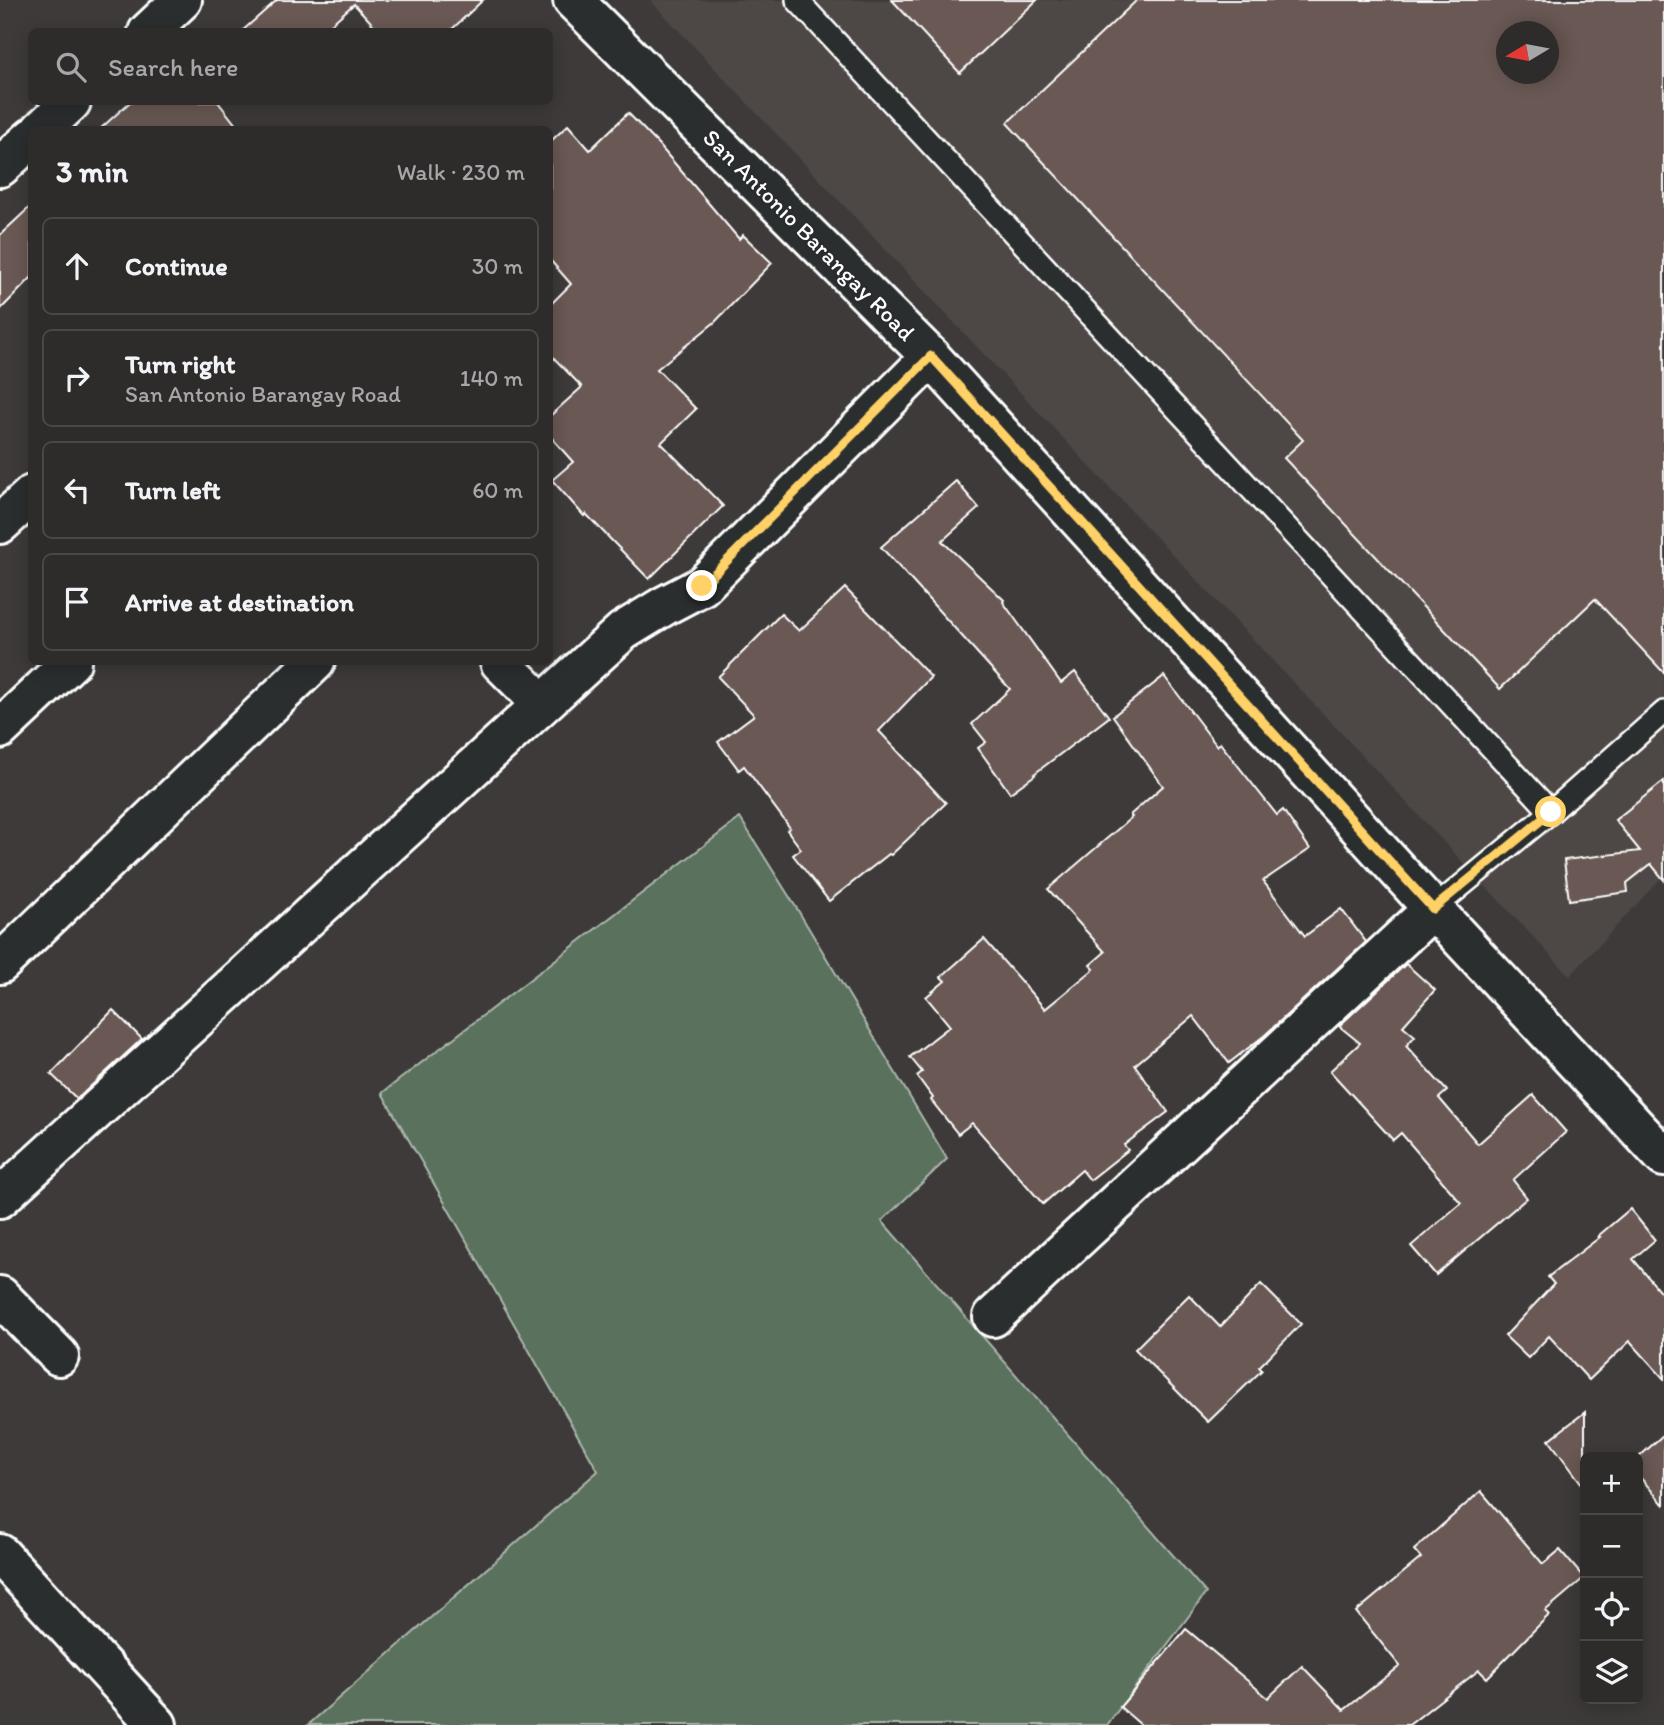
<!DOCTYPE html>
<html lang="en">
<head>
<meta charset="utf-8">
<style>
  body { margin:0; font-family:Itim,sans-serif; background:#363433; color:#f1f3f6 }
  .controls { position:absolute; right:21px; bottom:21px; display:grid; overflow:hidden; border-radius:10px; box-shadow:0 4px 18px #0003 }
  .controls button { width:63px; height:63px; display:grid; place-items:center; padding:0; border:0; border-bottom:2px solid #494847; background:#2e2c2b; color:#f1f3f6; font:35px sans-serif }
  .compass { position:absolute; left:1496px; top:21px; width:63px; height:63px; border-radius:50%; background:#2e2c2b; box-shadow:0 4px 18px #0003; rotate:260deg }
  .stop { position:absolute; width:21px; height:21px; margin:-16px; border:5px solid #ffd166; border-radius:50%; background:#fff }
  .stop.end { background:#ffd166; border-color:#fff; box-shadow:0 2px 7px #0008 }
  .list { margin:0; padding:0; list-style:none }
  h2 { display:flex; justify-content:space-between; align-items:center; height:91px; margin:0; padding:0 28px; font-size:30px }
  h2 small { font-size:23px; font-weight:400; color:#a7a7a9 }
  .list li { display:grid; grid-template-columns:46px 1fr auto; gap:21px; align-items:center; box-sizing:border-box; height:98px; margin:0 14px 14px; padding:0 14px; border:2px solid #494847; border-radius:10px }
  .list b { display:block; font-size:26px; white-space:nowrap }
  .list p { margin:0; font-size:23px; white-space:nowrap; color:#a7a7a9 }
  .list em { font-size:23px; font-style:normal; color:#a7a7a9 }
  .icon { flex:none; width:38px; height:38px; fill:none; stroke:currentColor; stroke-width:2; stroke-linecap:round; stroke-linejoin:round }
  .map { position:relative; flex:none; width:1664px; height:1725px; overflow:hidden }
  .search { position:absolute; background:#2e2c2b; box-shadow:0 4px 18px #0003; left:28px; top:28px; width:525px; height:77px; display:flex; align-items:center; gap:18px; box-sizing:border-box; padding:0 24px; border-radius:10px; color:#a7a7a9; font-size:26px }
  .panel { position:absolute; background:#2e2c2b; box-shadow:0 4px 18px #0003; left:28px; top:126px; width:525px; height:539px; border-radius:10px }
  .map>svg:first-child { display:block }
  .built { fill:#4e4744; fill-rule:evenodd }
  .green { fill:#5a715d; stroke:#acb8ae; stroke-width:2 }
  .building { fill:#695852; stroke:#fff; stroke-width:2; fill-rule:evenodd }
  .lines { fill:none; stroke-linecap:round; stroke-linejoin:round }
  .service-casing { stroke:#fff; stroke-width:26 }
  .minor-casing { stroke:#fff; stroke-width:44 }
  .service { stroke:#2a2d2e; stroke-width:21 }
  .minor { stroke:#2a2d2e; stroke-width:38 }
  .route { stroke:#ffd166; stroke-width:9 }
  .labels { text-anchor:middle; stroke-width:5; stroke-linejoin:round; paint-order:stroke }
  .street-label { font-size:24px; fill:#fff; stroke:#2a2d2e }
</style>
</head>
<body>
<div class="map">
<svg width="1664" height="1725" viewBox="0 0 1664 1725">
  <rect width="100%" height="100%" fill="#3d3a39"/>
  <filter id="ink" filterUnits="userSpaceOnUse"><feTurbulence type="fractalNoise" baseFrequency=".0143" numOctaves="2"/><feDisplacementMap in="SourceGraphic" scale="14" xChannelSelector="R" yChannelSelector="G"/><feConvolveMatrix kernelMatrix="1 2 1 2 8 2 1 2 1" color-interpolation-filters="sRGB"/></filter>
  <g filter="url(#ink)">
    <path class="built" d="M 650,0 L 1664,0 L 1664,875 L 1570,976 ZM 1506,32 L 1548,32 L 1548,74 L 1506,74 Z"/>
    <path class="green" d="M 740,818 L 799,912 L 947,1159 L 882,1221 L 1206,1593 L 1107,1725 L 308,1725 L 598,1471 L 382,1093 Z"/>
    <g class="building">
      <path d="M 277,0 L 483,0 L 449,32 L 380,32 L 354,4 L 322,32 L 241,32 Z"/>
      <path d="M 892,0 L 1037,0 L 960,73 Z"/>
      <path d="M 1137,0 L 1664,0 L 1664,673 L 1595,599 L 1500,689 L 1284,458 L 1303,440 L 1007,123 ZM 1507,32 L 1549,32 L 1549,74 L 1507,74 Z"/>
      <path d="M 130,102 L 218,102 L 240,130 L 99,130 Z"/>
      <path d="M 628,113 L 659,145 L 739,239 L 743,235 L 772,263 L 715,322 L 657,369 L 696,409 L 661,443 L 723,506 L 649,579 L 586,514 L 584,516 L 552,480 L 573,462 L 550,436 L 550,416 L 582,387 L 550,354 L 550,305 L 571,284 L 550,260 L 550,142 L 568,125 L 590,150 Z"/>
      <path d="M 32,205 L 32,277 L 0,310 L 0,235 Z"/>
      <path d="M 956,481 L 979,508 L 942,541 L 1004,600 L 1003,602 L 1061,683 L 1075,672 L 1109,717 L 1034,774 L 1035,775 L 1010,793 L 978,748 L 986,742 L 972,724 L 1010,689 L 881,547 Z"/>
      <path d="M 845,588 L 931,677 L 879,731 L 946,803 L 891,855 L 889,854 L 829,901 L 793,855 L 801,849 L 787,830 L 790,828 L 744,766 L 739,770 L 718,742 L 754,715 L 718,677 L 781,614 L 799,631 Z"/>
      <path d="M 1164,676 L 1217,746 L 1220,743 L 1277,815 L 1283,810 L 1310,849 L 1263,881 L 1305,936 L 1341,909 L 1366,942 L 1265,1035 L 1229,1063 L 1193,1016 L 1135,1065 L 1168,1112 L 1124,1145 L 1128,1150 L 1090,1180 L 1082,1170 L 1043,1204 L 972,1123 L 958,1134 L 931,1100 L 933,1098 L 917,1076 L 922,1072 L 910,1057 L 950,1026 L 926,997 L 945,981 L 941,977 L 984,939 L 1045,1009 L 1094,969 L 1090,965 L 1105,952 L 1048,889 L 1132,817 L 1130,815 L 1163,786 L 1113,716 Z"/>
      <path d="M 1664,781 L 1664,880 L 1651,864 L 1627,883 L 1628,892 L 1569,900 L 1564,860 L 1640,851 L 1615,820 Z"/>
      <path d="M 1406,964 L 1435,990 L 1403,1026 L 1415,1036 L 1406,1046 L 1447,1091 L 1439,1098 L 1478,1144 L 1533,1095 L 1566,1132 L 1513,1180 L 1527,1198 L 1436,1275 L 1411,1246 L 1461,1203 L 1401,1133 L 1393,1140 L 1330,1071 L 1360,1043 L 1339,1026 Z"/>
      <path d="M 113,1010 L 142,1039 L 77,1099 L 51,1074 Z"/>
      <path d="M 1630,1209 L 1655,1240 L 1633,1259 L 1664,1296 L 1664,1379 L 1630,1341 L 1589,1380 L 1549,1336 L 1528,1358 L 1505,1336 L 1554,1284 L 1548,1277 L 1600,1237 L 1598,1236 Z"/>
      <path d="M 1261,1284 L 1301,1324 L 1259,1367 L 1262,1370 L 1208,1422 L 1135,1349 L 1189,1295 L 1220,1327 Z"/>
      <path d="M 1585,1412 L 1585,1488 L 1549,1440 Z"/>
      <path d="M 1664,1434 L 1664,1505 L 1638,1475 L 1638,1458 Z"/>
      <path d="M 1481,1491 L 1543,1564 L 1560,1550 L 1584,1578 L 1545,1611 L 1549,1615 L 1487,1678 L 1479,1670 L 1409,1725 L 1141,1725 L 1120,1707 L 1186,1629 L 1268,1698 L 1302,1666 L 1344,1710 L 1400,1666 L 1356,1612 L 1421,1558 L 1414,1550 Z"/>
    </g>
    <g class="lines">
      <g class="service-casing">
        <g id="service">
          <path d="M 797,0 L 1551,812"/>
          <path d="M 1433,909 L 1551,812 L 1664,712"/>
        </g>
      </g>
      <g class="minor-casing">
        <g id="minor">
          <path d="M 573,0 L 931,357 L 1433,909 L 1664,1157"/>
          <path d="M 148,32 L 182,0"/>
          <path d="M 41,130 L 71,102"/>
          <path d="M 0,167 L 32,138"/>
          <path d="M 0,524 L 32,495"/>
          <path d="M 500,662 L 542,704"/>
          <path d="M 0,729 L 71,662"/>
          <path d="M 0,964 L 315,662"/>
          <path d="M 0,1198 L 623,631 L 664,606 L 702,586 L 931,357"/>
          <path d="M 0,1296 L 59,1356"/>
          <path d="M 993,1317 L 1433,909"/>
          <path d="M 0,1554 L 157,1725"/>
        </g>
      </g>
      <use href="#service" class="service"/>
      <use href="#minor" class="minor"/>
    </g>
  </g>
  <g class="lines" filter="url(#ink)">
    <path class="route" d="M 702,586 L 931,356 L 1433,909 L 1551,812"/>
  </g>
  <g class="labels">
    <g class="street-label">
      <text transform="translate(809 235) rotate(45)" y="8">San Antonio Barangay Road</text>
    </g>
  </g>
</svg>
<div class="controls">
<button>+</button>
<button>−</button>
<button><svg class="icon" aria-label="locate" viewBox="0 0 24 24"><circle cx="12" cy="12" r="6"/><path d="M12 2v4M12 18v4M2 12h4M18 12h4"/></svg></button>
<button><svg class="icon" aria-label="layers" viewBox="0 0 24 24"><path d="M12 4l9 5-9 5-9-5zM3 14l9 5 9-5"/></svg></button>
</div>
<svg class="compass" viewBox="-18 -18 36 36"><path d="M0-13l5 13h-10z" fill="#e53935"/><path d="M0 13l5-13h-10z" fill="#a7a7a9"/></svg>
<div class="stop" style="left:1551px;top:812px"></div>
<div class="stop end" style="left:702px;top:586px"></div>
<div class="search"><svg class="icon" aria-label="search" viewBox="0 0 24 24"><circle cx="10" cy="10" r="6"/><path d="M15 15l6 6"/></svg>Search here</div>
<section class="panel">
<h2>3 min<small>Walk · 230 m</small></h2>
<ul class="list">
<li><svg class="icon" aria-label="ahead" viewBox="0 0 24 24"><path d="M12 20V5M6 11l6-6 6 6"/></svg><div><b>Continue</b></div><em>30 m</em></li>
<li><svg class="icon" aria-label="right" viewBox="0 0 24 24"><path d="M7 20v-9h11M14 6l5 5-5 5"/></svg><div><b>Turn right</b><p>San Antonio Barangay Road</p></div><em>140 m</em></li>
<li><svg class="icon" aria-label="left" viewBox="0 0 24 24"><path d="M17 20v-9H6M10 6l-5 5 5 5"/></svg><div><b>Turn left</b></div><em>60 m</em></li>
<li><svg class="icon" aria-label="arrive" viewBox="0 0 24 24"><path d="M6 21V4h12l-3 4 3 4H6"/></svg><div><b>Arrive at destination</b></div></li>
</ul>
</section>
</div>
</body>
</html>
